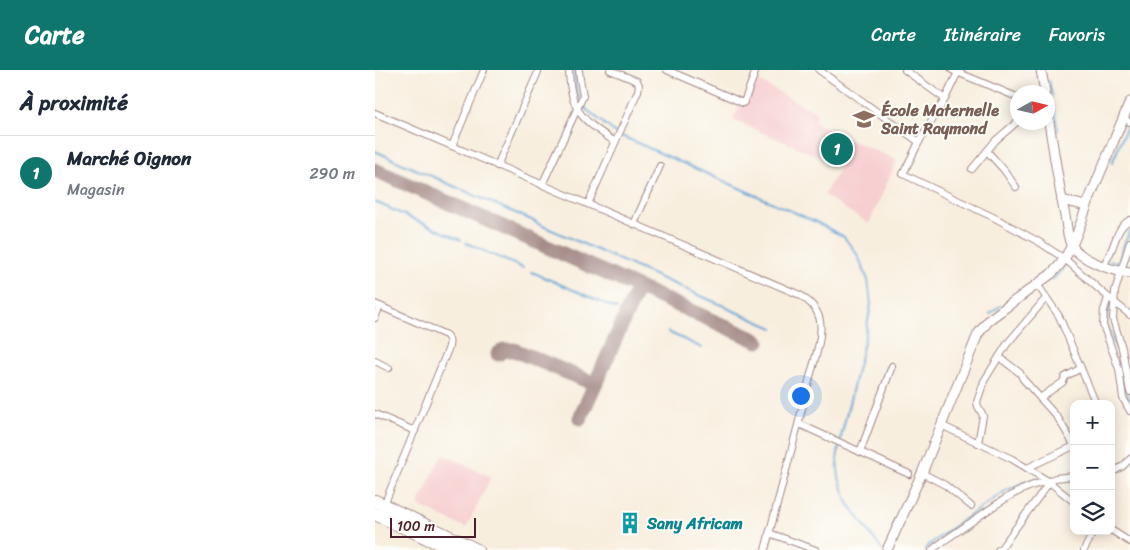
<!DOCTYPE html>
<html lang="fr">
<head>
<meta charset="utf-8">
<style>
  body { margin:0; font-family:Sriracha,sans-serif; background:#f6f6f7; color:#1f2937 }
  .controls { position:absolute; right:15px; bottom:15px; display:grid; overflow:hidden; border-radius:10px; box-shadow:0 2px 12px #0003 }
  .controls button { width:45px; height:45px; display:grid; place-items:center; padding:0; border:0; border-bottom:1px solid #e0e1e3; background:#fff; color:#1f2937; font:25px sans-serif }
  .compass { position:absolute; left:635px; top:15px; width:45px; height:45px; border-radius:50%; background:#fff; box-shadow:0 2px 12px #0003; rotate:82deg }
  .scale { position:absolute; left:15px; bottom:12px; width:86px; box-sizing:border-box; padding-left:5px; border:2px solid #4a1f2b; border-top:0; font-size:14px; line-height:18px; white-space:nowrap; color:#4a1f2b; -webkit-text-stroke:4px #fdfcf7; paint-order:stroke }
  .you { position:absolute; left:425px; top:325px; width:18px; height:18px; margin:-12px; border:4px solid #fff; border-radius:50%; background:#1a73e8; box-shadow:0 0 0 8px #1a73e833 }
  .badge { display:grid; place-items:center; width:32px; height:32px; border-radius:50%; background:#0f766e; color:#fff; font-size:16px; font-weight:700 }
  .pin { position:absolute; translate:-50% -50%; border:2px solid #fff; box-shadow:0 1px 5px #0006 }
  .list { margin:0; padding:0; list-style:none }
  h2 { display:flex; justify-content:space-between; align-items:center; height:65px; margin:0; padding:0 20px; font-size:21px }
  h2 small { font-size:16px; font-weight:400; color:#747a83 }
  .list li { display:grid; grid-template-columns:32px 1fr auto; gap:15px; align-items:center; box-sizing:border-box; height:75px; padding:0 20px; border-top:1px solid #e0e1e3 }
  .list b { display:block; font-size:19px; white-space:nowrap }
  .list p { margin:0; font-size:16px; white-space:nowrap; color:#747a83 }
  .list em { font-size:16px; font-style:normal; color:#747a83 }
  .icon { flex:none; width:28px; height:28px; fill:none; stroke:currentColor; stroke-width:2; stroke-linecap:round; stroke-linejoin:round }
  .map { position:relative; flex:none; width:755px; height:480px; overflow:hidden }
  header { display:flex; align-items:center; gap:30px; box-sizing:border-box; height:70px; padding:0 25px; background:#0f766e; color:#fff }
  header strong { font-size:24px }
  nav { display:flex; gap:28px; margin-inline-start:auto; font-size:18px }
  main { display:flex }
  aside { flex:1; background:#fff }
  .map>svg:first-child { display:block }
  .built { fill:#f7cfd1 }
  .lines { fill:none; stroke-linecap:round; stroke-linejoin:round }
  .stream { stroke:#64a3d7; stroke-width:2 }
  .taxiway { stroke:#a18684; stroke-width:15 }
  .street-casing { stroke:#a18684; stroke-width:8 }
  .secondary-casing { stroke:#a18684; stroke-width:11 }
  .highway-casing { stroke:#a18684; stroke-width:14 }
  .street { stroke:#fff; stroke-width:6 }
  .secondary { stroke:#fff; stroke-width:9 }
  .highway { stroke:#fff; stroke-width:12 }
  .labels { text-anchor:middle; stroke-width:4; stroke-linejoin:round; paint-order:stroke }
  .education-label { font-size:16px; font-weight:bold; fill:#785e54; stroke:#fdfcf7; text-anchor:start }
  .culture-label { font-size:16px; font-weight:bold; fill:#0d838f; stroke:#fdfcf7; text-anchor:start }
</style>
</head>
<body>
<header>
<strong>Carte</strong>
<nav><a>Carte</a><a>Itinéraire</a><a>Favoris</a></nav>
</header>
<main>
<aside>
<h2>À proximité<small></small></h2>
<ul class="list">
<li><span class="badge">1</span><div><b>Marché Oignon</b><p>Magasin</p></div><em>290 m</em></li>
</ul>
</aside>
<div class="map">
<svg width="755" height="480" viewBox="0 0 755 480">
  <rect width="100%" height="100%" fill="#fdfcf7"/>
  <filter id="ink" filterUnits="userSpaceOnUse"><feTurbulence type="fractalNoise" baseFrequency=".02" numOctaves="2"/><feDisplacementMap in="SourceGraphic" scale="10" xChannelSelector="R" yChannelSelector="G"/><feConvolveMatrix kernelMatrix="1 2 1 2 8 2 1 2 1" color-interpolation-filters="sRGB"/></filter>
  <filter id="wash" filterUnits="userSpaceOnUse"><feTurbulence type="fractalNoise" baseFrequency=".0096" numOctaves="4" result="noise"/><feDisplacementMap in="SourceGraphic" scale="20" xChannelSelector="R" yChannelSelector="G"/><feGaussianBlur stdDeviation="1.12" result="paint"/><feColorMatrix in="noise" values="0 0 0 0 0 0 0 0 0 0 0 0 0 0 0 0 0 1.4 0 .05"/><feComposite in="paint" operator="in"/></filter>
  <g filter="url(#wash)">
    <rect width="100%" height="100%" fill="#f8eede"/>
    <g class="built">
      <path d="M 384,11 L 442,43 L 439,52 L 473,69 L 522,90 L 494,154 L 449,125 L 466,96 L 358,50 L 366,33 L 379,20 Z"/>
      <path d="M 67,384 L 116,407 L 91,458 L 43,435 Z"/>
    </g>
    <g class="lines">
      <g class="stream">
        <path d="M 200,0 C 199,11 200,19 205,29"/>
        <path d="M 674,11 L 677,26"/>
        <path d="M 208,33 L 211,39 L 242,64 L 441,152 L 469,167 L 482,184 L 493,210 L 496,234 L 489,272 L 465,371"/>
        <path d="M 678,34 L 683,61"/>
        <path d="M 0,81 L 18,89"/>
        <path d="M 19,90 L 66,110"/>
        <path d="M 737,93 L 753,54"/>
        <path d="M 67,111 L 161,152"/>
        <path d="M 0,132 L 47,153"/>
        <path d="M 48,153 L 86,170"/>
        <path d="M 161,153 L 283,207"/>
        <path d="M 91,173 L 148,198"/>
        <path d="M 735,190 L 744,194"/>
        <path d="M 743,199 L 747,179 L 755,161"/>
        <path d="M 157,202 L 242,239"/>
        <path d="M 285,208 L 306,217"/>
        <path d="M 678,209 L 690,197"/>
        <path d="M 308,218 L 351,237"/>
        <path d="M 736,230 L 732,246 L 732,255 L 746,290"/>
        <path d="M 352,238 L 398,258"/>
        <path d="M 615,244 L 625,236"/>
        <path d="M 293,262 L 327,278"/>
        <path d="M 751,317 L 755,333"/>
        <path d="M 464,376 L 462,390 L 464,408 L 473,433 L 507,480"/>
        <path d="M 550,480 L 555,474 L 578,457 L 632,420 L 653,411 L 664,408"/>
      </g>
      <g class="taxiway">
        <path d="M 0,100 L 383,271"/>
        <path d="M 123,284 L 129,280 L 139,280 L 220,314"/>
        <path d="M 205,348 L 263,218"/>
      </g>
    </g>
  </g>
  <g filter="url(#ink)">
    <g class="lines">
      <g class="street-casing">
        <g id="street">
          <path d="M 194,0 C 195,42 208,50 240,72"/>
          <path d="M 292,0 L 368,33 L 369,32 L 381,0"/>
          <path d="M 444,0 L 544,72"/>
          <path d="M 530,0 L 570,29"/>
          <path d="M 577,0 L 642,27"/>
          <path d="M 584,0 L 570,29 L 544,72 L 528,104 L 620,148 L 664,172 L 690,189 L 726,221 L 755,245"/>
          <path d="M 0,43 L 425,225 C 435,232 443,239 445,251 C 448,266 439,292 435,307 C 421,365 405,422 390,480"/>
          <path d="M 748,48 L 755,52"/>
          <path d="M 77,76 L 109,0"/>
          <path d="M 612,81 L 629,100 L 641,117"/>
          <path d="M 122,96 L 163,2"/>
          <path d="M 597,99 L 621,70 L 642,52"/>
          <path d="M 167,115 L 208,26 L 205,9 L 204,0"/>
          <path d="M 213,134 L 263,21 L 264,15 L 262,11 L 235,0"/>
          <path d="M 259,154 L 285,96"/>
          <path d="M 755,172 L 740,221 L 738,249 L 747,278 L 755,322"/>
          <path d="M 728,196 C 731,191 734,186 736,181 C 741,170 743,156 755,150"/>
          <path d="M 662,214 L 684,246 L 721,334"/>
          <path d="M 733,228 L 729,240 L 728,255 L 744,299 L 748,328 L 755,341"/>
          <path d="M 0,234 L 71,265 C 75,269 75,272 74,277 L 9,435"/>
          <path d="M 0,248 L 5,236"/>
          <path d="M 624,287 L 645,303 L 648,309 L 683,348 L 699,375"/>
          <path d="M 0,291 L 14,298"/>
          <path d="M 665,328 L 688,312 L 690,307 L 706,298"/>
          <path d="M 0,344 L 40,361"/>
          <path d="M 424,354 L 534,404"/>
          <path d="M 566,355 L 637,389 L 673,411 L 699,432"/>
          <path d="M 603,373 L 608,346 C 607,341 602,338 602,332 L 609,311 L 632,274 L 671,228"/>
          <path d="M 485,382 L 517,296"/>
          <path d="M 652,398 L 699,376"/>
          <path d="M 547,403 L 570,415 L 596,436"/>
          <path d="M 736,403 L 748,396 L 755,389"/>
          <path d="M 736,460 L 755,472"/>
          <path d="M 394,463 L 441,480"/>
          <path d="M 557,480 C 569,470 582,462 595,453 C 619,436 643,417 673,411"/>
          <path d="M 623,480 L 626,478 L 676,410 L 680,408 L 699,406"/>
          <path d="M 709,480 L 719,461"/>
        </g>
      </g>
      <g class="secondary-casing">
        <g id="secondary">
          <path d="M 666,0 L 670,22"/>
          <path d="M 672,40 C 678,76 683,111 690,146 C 692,155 692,168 697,176 C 707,191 738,201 755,203"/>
          <path d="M 687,130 L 711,136"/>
          <path d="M 512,480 L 547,403 L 603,264 L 615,249 L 676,204 C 699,184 705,152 716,125 C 729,94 742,63 755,32"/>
        </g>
      </g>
      <g class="highway-casing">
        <g id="highway">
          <path d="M 0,431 L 102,480"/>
          <path d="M 0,444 L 78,480"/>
        </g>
      </g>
      <use href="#street" class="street"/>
      <use href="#secondary" class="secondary"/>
      <use href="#highway" class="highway"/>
    </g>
  </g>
  <defs>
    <g id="school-bare" transform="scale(1.725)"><path d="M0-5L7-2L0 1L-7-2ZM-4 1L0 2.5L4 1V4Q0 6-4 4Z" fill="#8d6e63" stroke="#fdfcf7" stroke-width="2.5" paint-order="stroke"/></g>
    <g id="building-bare" transform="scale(1.725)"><path d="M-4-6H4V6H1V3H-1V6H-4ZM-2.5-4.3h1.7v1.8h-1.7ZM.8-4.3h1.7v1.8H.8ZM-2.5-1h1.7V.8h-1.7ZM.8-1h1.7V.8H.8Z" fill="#0f9aa8" stroke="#fdfcf7" stroke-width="2.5" paint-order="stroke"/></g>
  </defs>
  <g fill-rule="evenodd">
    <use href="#school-bare" x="489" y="49"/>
    <use href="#building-bare" x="255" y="453"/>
  </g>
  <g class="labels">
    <g class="education-label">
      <text x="506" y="46">École Maternelle<tspan x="506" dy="18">Saint Raymond</tspan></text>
    </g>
    <g class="culture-label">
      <text x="272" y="459">Sany Africam</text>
    </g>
  </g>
</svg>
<div class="controls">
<button>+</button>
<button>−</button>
<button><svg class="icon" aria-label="layers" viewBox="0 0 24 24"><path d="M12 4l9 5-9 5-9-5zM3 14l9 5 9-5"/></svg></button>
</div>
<svg class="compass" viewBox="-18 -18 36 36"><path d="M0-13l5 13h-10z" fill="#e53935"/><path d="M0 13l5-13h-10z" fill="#747a83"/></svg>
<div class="scale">100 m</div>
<div class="you"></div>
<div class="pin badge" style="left:462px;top:79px">1</div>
</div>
</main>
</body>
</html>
